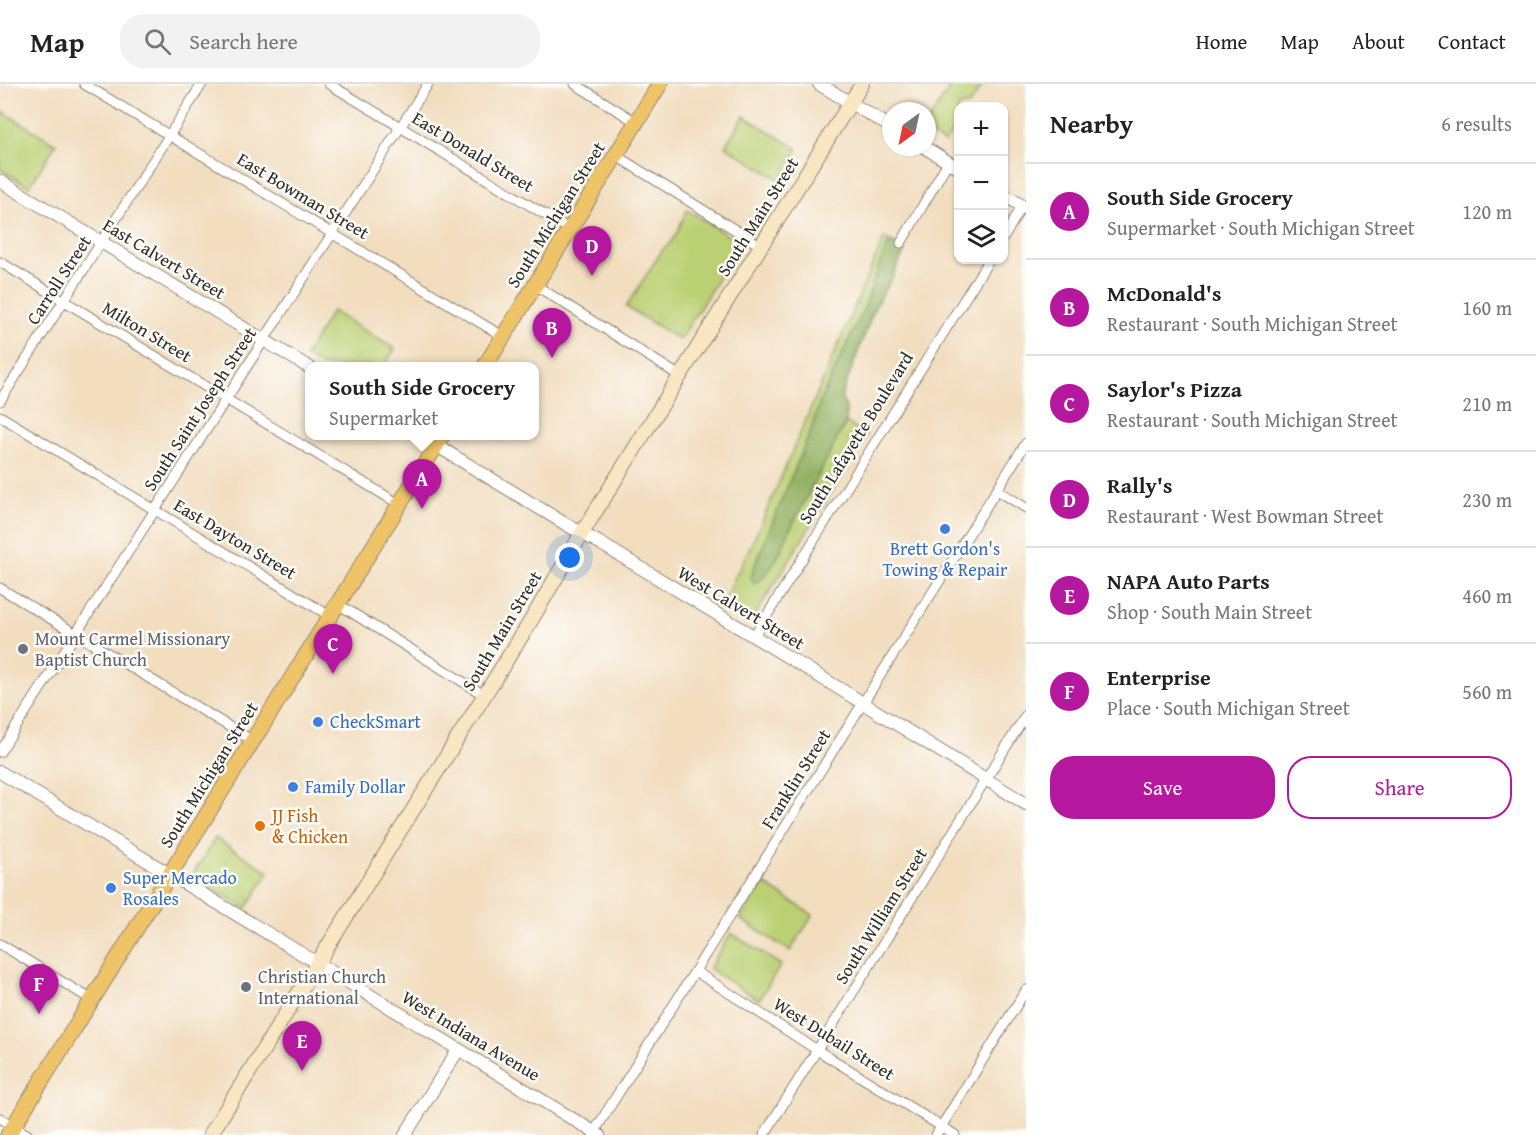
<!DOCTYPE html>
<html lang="en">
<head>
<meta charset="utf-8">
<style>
  body { margin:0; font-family:"Gentium Book Plus",serif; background:#f2f2f2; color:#222 }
  .controls { position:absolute; right:18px; top:18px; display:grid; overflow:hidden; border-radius:12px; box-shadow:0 2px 4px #0004 }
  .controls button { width:54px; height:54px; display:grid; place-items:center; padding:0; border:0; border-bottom:2px solid #e0e0e0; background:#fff; color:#222; font:30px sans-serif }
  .compass { position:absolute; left:882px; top:18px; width:54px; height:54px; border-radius:50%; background:#fff; box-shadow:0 2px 4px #0004; rotate:213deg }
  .you { position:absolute; left:570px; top:474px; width:21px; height:21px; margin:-15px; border:4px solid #fff; border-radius:50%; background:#1a73e8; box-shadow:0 0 0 9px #1a73e833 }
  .badge { display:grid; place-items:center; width:39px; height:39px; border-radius:50%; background:#b5179e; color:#fff; font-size:20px; font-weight:700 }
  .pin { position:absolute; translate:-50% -50px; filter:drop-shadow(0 2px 3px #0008) }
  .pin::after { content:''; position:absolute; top:32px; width:21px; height:18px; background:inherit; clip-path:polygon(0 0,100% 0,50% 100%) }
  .popup { position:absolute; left:305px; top:278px; width:234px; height:78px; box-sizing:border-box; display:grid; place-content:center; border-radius:12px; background:#fff; filter:drop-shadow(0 2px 4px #0005); font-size:20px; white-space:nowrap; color:#767676 }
  .popup b { font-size:22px; color:#222 }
  .popup::after { content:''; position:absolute; left:50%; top:100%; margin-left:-12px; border:12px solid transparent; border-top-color:#fff }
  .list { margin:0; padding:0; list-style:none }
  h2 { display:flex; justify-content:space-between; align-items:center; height:78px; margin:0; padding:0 24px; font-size:26px }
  h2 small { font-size:20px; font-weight:400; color:#767676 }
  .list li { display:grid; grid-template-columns:39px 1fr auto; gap:18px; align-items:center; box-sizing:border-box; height:96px; padding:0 24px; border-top:2px solid #e0e0e0 }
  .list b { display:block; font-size:22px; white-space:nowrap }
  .list p { margin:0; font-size:20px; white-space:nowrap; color:#767676 }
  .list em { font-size:20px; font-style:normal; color:#767676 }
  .actions { display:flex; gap:12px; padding:18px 24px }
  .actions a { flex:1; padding:14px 0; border:2px solid #b5179e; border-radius:24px; text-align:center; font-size:21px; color:#b5179e }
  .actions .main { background:#b5179e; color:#fff }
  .icon { flex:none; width:33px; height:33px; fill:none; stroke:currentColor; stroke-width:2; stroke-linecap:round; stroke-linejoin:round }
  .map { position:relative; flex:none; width:1026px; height:1051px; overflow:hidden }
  header { display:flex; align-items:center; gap:36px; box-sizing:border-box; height:84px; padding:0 30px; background:#fff; border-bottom:2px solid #e0e0e0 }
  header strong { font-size:28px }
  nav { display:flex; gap:33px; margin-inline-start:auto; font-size:21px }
  .search { width:420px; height:54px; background:#f2f2f2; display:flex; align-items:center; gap:15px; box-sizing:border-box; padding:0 21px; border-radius:24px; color:#767676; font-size:22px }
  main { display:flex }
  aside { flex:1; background:#fff }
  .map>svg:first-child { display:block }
  .green { fill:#bbd073; stroke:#737e4f; stroke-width:1.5 }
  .forest { fill:#94b265; stroke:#606e48; stroke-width:1.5 }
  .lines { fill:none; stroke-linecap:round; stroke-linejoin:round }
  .minor-casing { stroke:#8e8475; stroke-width:11 }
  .tertiary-casing { stroke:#8e8475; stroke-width:14 }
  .secondary-casing { stroke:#8e8475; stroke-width:16 }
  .primary-casing { stroke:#8e8475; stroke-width:17 }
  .minor { stroke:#fff; stroke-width:9 }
  .tertiary { stroke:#fff; stroke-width:12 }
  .secondary { stroke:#f9e7c3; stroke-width:14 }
  .primary { stroke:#efc469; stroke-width:15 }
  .shop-dot { fill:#3f7fe0; stroke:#fdfcf7; stroke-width:2 }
  .worship-dot { fill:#6b7280; stroke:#fdfcf7; stroke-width:2 }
  .food-dot { fill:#e8710a; stroke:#fdfcf7; stroke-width:2 }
  .labels { text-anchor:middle; stroke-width:5; stroke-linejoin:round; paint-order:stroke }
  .street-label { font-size:18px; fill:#2b2b2b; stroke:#fdfcf7 }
  .shop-label { font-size:18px; fill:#366cbe; stroke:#fdfcf7; text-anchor:start }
  .worship-label { font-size:18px; fill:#5b616d; stroke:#fdfcf7; text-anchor:start }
  .food-label { font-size:18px; fill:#c56008; stroke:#fdfcf7; text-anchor:start }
</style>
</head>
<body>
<header>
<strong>Map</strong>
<div class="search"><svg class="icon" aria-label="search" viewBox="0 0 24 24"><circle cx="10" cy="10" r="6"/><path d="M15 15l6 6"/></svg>Search here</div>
<nav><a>Home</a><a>Map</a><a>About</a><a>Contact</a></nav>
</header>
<main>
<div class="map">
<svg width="1026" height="1051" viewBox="0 0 1026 1051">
  <rect width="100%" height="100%" fill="#fdfcf7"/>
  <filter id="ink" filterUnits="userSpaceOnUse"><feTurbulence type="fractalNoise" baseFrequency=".0167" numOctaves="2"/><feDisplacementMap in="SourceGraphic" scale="12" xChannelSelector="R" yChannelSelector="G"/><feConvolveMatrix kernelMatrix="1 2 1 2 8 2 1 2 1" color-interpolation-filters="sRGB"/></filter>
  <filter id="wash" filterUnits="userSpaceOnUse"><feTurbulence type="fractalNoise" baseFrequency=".008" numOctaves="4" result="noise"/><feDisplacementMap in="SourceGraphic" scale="24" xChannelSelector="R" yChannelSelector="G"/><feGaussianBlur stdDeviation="1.35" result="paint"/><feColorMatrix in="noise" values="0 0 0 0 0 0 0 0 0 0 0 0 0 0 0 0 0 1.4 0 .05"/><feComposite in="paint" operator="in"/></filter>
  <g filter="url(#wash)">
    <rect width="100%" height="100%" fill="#f2ddbf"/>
    <g class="green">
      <path d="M 952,0 L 983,0 L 969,22 L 958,22 L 958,38 L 945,59 L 927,49 L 927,39 Z"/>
      <path d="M 0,26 L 56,60 L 29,103 L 0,85 Z"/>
      <path d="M 744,32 L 798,65 L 780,96 L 725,62 Z"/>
      <path d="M 687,126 L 740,159 L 680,256 L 626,223 L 663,165 C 678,156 679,140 687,126 Z"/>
      <path d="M 884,154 L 890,157 L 884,168 L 865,222 L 821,315 L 811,346 L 781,466 L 788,449 L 846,338 L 867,351 L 751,538 L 722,520 L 760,442 Z"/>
      <path d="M 332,227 L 395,265 L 384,282 L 322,282 L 305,272 Z"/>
      <path d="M 215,754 L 269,788 L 246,825 L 192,792 Z"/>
      <path d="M 763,799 L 813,831 L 790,867 L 740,835 Z"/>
      <path d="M 731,849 L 781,881 L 759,916 L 709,885 Z"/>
    </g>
    <path class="forest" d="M 890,157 L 905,166 L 892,194 L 875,223 L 841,313 L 846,323 L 846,338 L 788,449 C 781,468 772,488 755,500 L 751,495 L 754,483 L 811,346 L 821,315 L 865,222 L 884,168 Z"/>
  </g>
  <g filter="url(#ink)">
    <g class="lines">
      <g class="minor-casing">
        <g id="minor">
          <path d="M 84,0 L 504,253"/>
          <path d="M 329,0 L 569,145"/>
          <path d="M 575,0 L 636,38"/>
          <path d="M 615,71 L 761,162"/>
          <path d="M 1004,153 L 1022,122"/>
          <path d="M 901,159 L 948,78"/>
          <path d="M 0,178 L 399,420"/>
          <path d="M 535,201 L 680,292"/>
          <path d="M 0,317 L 202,0"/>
          <path d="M 0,332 L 330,532"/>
          <path d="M 997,406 L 1026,424"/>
          <path d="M 0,504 L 253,657"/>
          <path d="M 338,520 L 484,611"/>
          <path d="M 754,552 L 989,176"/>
          <path d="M 0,668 L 428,0"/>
          <path d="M 0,860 L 92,916"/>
          <path d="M 695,887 L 817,966 L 955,1051"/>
          <path d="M 0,1034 L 28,1051"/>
          <path d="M 594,1048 L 1026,359"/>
          <path d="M 764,1051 L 1026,631"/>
          <path d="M 936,1051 L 1026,906"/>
        </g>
      </g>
      <g class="tertiary-casing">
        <g id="tertiary">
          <path d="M 819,0 L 891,43"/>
          <path d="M 924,63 L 958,84"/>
          <path d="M 0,97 L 310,284"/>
          <path d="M 1004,111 L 1026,124"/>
          <path d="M 421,352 L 567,441 L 598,458 L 806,584 L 1026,720"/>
          <path d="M 0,688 L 317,879 L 599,1051"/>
          <path d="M 405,1051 L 458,966"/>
        </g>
      </g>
      <g class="secondary-casing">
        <path id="secondary" d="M 210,1051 L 529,540 L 582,449 L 862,0"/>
      </g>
      <g class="primary-casing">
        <g id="primary">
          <path d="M 485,282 L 660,0"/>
          <path d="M 8,1051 L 442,352"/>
        </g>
      </g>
      <use href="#minor" class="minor"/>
      <use href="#tertiary" class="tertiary"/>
      <use href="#secondary" class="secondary"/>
      <use href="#primary" class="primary"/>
    </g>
  </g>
  <g class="shop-dot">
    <circle cx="945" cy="445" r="6"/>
    <circle cx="318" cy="638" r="6"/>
    <circle cx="293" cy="703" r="6"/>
    <circle cx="111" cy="804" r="6"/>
  </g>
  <g class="worship-dot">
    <circle cx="23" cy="565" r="6"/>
    <circle cx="246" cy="903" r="6"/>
  </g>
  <circle class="food-dot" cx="260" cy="742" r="6"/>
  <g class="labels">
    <g class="street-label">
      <text transform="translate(473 68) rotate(31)" y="6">East Donald Street</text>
      <text transform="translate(303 112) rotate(31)" y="6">East Bowman Street</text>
      <text transform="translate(556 131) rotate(-58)" y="6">South Michigan Street</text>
      <text transform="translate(758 133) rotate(-58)" y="6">South Main Street</text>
      <text transform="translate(164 175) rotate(31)" y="6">East Calvert Street</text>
      <text transform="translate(59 196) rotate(-57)" y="6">Carroll Street</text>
      <text transform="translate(147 248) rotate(31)" y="6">Milton Street</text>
      <text transform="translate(200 325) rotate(-57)" y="6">South Saint Joseph Street</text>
      <text transform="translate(856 354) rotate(-58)" y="6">South Lafayette Boulevard</text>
      <text transform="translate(235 455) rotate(31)" y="6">East Dayton Street</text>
      <text transform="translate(741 524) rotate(31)" y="6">West Calvert Street</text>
      <text transform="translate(502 547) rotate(-59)" y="6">South Main Street</text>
      <text transform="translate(209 691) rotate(-58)" y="6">South Michigan Street</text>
      <text transform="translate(796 695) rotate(-58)" y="6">Franklin Street</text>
      <text transform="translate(881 832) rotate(-58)" y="6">South William Street</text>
      <text transform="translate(471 952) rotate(31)" y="6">West Indiana Avenue</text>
      <text transform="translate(834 955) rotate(32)" y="6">West Dubail Street</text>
    </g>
    <g class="shop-label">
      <text x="945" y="471" text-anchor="middle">Brett Gordon's<tspan x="945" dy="21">Towing &amp; Repair</tspan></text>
      <text x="330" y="644">CheckSmart</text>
      <text x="305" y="709">Family Dollar</text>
      <text x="123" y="800">Super Mercado<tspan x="123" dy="21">Rosales</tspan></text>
    </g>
    <g class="worship-label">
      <text x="35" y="561">Mount Carmel Missionary<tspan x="35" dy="21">Baptist Church</tspan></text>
      <text x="258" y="899">Christian Church<tspan x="258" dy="21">International</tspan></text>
    </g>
    <g class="food-label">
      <text x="272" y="738">JJ Fish<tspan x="272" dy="21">&amp; Chicken</tspan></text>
    </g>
  </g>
</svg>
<div class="controls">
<button>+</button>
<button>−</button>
<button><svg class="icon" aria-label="layers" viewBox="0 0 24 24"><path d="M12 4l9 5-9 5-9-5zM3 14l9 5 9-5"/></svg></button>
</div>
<svg class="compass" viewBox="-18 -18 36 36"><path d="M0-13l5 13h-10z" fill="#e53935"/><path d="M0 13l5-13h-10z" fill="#767676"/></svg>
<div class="you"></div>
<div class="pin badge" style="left:422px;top:425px">A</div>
<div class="popup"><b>South Side Grocery</b>Supermarket</div>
<div class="pin badge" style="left:552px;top:274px">B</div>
<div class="pin badge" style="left:333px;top:590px">C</div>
<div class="pin badge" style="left:592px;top:192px">D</div>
<div class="pin badge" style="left:302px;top:987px">E</div>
<div class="pin badge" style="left:39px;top:930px">F</div>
</div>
<aside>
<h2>Nearby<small>6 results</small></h2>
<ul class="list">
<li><span class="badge">A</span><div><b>South Side Grocery</b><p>Supermarket · South Michigan Street</p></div><em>120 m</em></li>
<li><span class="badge">B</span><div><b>McDonald's</b><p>Restaurant · South Michigan Street</p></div><em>160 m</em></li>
<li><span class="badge">C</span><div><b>Saylor's Pizza</b><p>Restaurant · South Michigan Street</p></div><em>210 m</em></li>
<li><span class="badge">D</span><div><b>Rally's</b><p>Restaurant · West Bowman Street</p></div><em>230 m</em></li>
<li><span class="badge">E</span><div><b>NAPA Auto Parts</b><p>Shop · South Main Street</p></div><em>460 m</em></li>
<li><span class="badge">F</span><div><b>Enterprise</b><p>Place · South Michigan Street</p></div><em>560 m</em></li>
</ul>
<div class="actions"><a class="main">Save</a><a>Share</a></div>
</aside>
</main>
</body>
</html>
